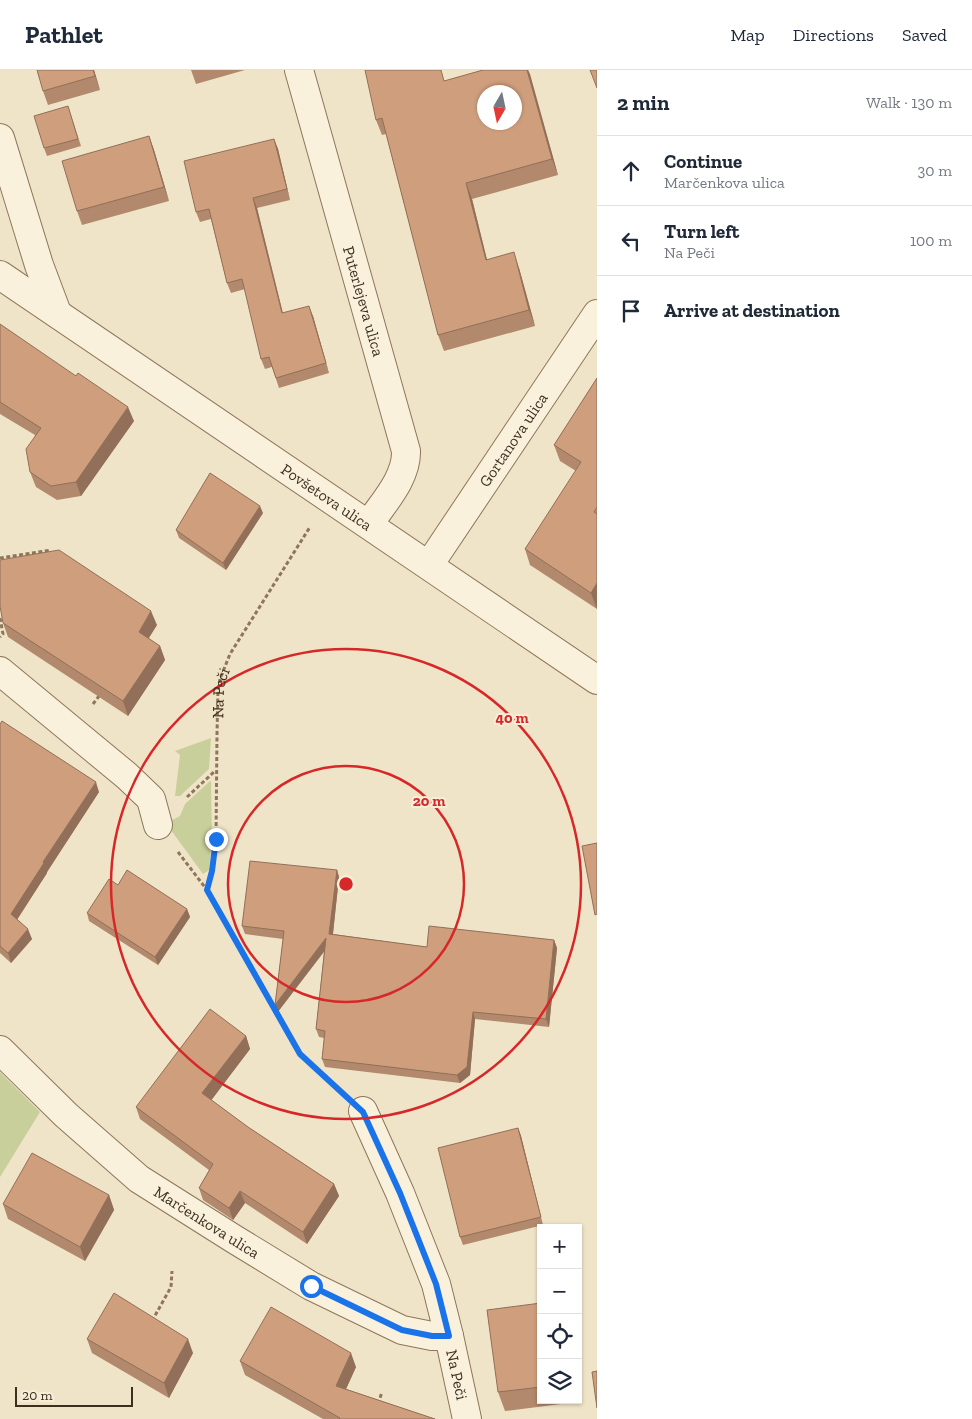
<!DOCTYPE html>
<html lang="en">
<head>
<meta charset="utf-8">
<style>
  body { margin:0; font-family:"Zilla Slab",serif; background:#f6f6f7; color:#1f2937 }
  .controls { position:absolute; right:15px; bottom:15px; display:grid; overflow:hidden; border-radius:0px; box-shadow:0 1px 4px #0004 }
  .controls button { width:45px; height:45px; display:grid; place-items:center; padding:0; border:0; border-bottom:1px solid #e0e1e3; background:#fff; color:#1f2937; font:25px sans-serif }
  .compass { position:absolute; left:477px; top:15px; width:45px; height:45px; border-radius:50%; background:#fff; box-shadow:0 1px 4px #0004; rotate:189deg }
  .scale { position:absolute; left:15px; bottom:12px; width:118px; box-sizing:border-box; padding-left:5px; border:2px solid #3d2e20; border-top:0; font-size:14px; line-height:18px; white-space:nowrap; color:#3d2e20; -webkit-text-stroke:4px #f7eed8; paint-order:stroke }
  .stop { position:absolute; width:15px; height:15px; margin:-11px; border:4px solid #1a73e8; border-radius:50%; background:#fff }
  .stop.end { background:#1a73e8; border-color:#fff; box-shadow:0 1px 5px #0008 }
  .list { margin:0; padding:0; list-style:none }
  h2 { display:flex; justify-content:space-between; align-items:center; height:65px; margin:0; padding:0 20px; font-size:21px }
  h2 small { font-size:16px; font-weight:400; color:#747a83 }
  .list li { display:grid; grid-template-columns:32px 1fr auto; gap:15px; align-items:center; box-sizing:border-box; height:70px; padding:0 20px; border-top:1px solid #e0e1e3 }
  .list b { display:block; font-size:19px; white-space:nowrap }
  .list p { margin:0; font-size:16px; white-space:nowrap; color:#747a83 }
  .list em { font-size:16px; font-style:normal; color:#747a83 }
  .icon { flex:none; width:28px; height:28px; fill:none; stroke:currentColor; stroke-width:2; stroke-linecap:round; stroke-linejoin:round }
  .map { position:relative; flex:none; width:597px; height:1349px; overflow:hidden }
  header { display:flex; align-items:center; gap:30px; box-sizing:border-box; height:70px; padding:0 25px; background:#fff; border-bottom:1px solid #e0e1e3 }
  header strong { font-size:24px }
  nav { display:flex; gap:28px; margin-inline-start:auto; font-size:18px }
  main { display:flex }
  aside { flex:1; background:#fff }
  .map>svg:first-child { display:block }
  .green { fill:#c9cf9b }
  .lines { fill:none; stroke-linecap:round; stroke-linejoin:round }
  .minor-casing { stroke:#8d765c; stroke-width:30 }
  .path { stroke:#8d765c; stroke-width:3; stroke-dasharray:4 2.5; stroke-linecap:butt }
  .minor { stroke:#faf1dc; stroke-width:28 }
  .wall { fill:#b2896c }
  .shaded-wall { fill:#916f58 }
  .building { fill:#cf9f7d; stroke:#916f58; fill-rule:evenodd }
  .route { stroke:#1a73e8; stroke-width:6 }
  .ring { fill:none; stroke:#d62828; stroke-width:2.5 }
  .labels { text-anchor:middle; stroke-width:4; stroke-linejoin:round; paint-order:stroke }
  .street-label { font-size:16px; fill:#3d2e20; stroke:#f7eed8 }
  .centre { fill:#d62828; stroke:#f7eed8; stroke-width:2.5 }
  .ring-label { font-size:15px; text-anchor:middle; font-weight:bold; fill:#d62828; stroke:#f7eed8; stroke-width:4; stroke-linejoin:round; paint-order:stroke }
</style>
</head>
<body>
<header>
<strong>Pathlet</strong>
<nav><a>Map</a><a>Directions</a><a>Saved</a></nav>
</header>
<main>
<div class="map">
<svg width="597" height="1349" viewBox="0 0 597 1349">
  <rect width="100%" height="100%" fill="#f0e4c8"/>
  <g class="green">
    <path d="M 211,668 L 209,699 L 180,726 L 175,726 L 180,685 L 175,681 Z"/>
    <path d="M 210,711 L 211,712 L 212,768 L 209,800 L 203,804 L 168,756 L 170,751 L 180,746 L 185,734 Z"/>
    <path d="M 0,1002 L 40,1042 L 0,1107 Z"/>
  </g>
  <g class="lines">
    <g class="minor-casing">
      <g id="minor">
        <path id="s2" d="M 299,0 L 406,381 C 407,408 383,433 369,454"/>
        <path d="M 0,68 L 39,195 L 57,243"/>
        <path id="s3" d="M 0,205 L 597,610"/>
        <path id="s4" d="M 429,495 L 597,244"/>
        <path d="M 0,601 L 127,706 L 151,729 L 158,755"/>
        <path id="s5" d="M 0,980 L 66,1045 L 139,1109 L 234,1169 L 311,1216 L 402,1260 L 432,1266 L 449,1266"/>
        <path id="s6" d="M 363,1041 L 400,1123 L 436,1214 L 449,1266 L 467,1349"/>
      </g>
    </g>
    <g class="path">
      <path d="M 0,499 L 2,499 L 0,488 L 51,480"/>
      <path d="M 0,548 L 3,564 L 0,567"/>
      <path d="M 93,634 L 99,626"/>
      <path d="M 187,727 L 215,701"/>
      <path d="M 178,782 L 207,820 L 300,984 L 339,1019"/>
      <path id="s1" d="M 207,820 L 212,801 L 216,769 L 217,664 L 218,620 L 220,609 L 230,584 L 310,457"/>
      <path d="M 152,1251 L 171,1217 L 172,1201"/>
      <path d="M 378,1334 L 382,1322"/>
    </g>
    <use href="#minor" class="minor"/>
  </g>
  <g class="wall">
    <path d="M 94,0 L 100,20 L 48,35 L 43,21 Z"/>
    <path d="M 191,0 L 245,0 L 196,14 Z"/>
    <path d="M 483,0 L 528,0 L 558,105 L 472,129 L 487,190 L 519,198 L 535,256 L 444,281 L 438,265 L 386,64 L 382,65 L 376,50 L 445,11 Z"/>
    <path d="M 68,36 L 81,76 L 47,86 L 44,78 Z"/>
    <path d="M 149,66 L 154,80 L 169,131 L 82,155 L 77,141 Z"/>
    <path d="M 274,69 L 278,79 L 290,130 L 257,138 L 283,243 L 313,246 L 329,303 L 279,318 L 272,297 L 265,299 L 261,289 L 245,219 L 231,223 L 227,213 L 211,149 L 200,152 L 196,142 Z"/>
    <path d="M 0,254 L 134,351 L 81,426 L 57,430 L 36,417 L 30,402 L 35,365 L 0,344 Z"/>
    <path d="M 597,308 L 597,539 L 530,495 L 525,479 L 576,401 L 560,391 L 554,375 Z"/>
    <path d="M 263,443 L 226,500 L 179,468 L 176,460 Z"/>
    <path d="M 3,553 L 157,555 L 148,568 L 160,576 L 165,590 L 128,646 L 8,567 Z"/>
    <path d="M 0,654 L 99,722 L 47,802 L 47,803 L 17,850 L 32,869 L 11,893 L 0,883 Z"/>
    <path d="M 337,800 L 339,807 L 333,864 L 427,877 L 554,870 L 557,878 L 549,957 L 475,949 L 470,1005 L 460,1013 L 325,997 L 322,989 L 324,968 L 319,967 L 316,959 L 324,882 L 277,943 L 275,935 L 283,869 L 245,864 L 242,856 Z"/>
    <path d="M 118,815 L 187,839 L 190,847 L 158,895 L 89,851 L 87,843 Z"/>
    <path d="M 246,966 L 250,979 L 211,1030 L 248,1057 L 334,1114 L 339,1126 L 307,1174 L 245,1133 L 233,1150 L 203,1130 L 199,1118 L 209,1100 L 140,1049 L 136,1037 Z"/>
    <path d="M 518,1058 L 521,1066 L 543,1155 L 463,1175 L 460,1167 Z"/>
    <path d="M 109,1125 L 114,1140 L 85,1191 L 8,1149 L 3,1134 Z"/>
    <path d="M 541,1233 L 541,1330 L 568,1330 L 569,1333 L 505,1341 L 498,1322 Z"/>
    <path d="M 87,1269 L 193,1283 L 169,1328 L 92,1283 Z"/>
    <path d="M 240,1291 L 356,1297 L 346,1319 L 435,1349 L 323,1349 L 245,1305 Z"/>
  </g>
  <g class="shaded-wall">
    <path d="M 93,0 L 94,0 L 100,20 L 95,6 Z"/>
    <path d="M 527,0 L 528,0 L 530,4 L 558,105 L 552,89 Z"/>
    <path d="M 149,66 L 154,80 L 169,131 L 164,117 Z"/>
    <path d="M 274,69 L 278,79 L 290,130 L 287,119 Z"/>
    <path d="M 466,113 L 472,129 L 491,206 L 486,190 Z"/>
    <path d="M 253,128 L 257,138 L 285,253 L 282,243 Z"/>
    <path d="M 514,182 L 519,198 L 535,256 L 529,240 Z"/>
    <path d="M 309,236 L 313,246 L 329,303 L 326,293 Z"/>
    <path d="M 128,337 L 134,351 L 81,426 L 76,412 Z"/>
    <path d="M 260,436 L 263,443 L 226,500 L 223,493 Z"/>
    <path d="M 597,513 L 597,539 L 591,523 Z"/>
    <path d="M 151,541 L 157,555 L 144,576 L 139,562 Z"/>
    <path d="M 160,576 L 165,590 L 128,646 L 123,631 Z"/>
    <path d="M 96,712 L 99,722 L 47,802 L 47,803 L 14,854 L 11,844 L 43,792 Z"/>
    <path d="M 337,800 L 339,807 L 332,872 L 329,864 Z"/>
    <path d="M 187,839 L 190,847 L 158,895 L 155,887 Z"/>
    <path d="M 28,859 L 32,869 L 11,893 L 8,883 Z"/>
    <path d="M 326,868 L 328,876 L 277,943 L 275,935 Z"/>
    <path d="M 554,870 L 557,878 L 549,957 L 546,949 Z"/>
    <path d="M 473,942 L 475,949 L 470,1005 L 460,1013 L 457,1005 Z"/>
    <path d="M 246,966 L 250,979 L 207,1036 L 202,1023 Z"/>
    <path d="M 518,1058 L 521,1066 L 543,1155 L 541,1147 Z"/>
    <path d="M 334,1114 L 339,1126 L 307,1174 L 303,1162 Z"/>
    <path d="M 240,1121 L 245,1133 L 233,1150 L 229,1138 Z"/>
    <path d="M 109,1125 L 114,1140 L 85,1191 L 80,1177 Z"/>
    <path d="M 188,1269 L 193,1283 L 169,1328 L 164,1313 Z"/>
    <path d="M 351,1283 L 356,1297 L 341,1330 L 336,1316 Z"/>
  </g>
  <g class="building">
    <path d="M 37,0 L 93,0 L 95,6 L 43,21 Z"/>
    <path d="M 365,0 L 441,0 L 444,11 L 483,0 L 527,0 L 552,89 L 466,113 L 486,190 L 514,182 L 529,240 L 438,265 L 382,48 L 376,50 ZM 484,22 L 514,22 L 514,52 L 484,52 Z"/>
    <path d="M 590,0 L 597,0 L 597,18 Z"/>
    <path d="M 68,36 L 78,69 L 44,78 L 34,46 Z"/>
    <path d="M 149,66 L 164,117 L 77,141 L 62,91 Z"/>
    <path d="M 274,69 L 287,119 L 253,128 L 282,243 L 309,236 L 326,293 L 276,308 L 269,287 L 261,289 L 242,209 L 227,213 L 209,139 L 196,142 L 184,91 Z"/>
    <path d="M 0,254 L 76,306 L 78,303 L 128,337 L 76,412 L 51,416 L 30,402 L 26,379 L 41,358 L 0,332 Z"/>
    <path d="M 597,308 L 597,437 L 594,442 L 597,444 L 597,513 L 591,523 L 525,479 L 581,392 L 554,375 Z"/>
    <path d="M 210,403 L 260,436 L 223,493 L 176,460 Z"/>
    <path d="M 59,480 L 151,541 L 139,562 L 160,576 L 123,631 L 3,553 L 0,536 L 0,490 Z"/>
    <path d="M 2,651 L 96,712 L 43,792 L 44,793 L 11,844 L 28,859 L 8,883 L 0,876 L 0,654 Z"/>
    <path d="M 597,773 L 597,844 L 595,845 L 582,776 Z"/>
    <path d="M 250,791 L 337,800 L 329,864 L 427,877 L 429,856 L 554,870 L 546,949 L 473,942 L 467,997 L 457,1005 L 322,989 L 325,961 L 316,959 L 326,868 L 275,935 L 284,861 L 242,856 Z"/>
    <path d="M 127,800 L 187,839 L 155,887 L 87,843 L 109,809 L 118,815 Z"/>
    <path d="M 210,939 L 246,966 L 202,1023 L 248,1057 L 334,1114 L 303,1162 L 240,1121 L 229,1138 L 199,1118 L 213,1094 L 136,1037 Z"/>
    <path d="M 518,1058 L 541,1147 L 460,1167 L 438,1078 Z"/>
    <path d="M 32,1083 L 109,1125 L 80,1177 L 3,1134 Z"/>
    <path d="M 114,1223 L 188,1269 L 164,1313 L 87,1269 Z"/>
    <path d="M 541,1233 L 541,1317 L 498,1322 L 487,1240 Z"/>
    <path d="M 271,1237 L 351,1283 L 336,1316 L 435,1349 L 339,1349 L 340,1348 L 240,1291 Z"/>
    <path d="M 597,1301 L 597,1338 L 592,1302 Z"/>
  </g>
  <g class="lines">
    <path class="route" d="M 216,769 L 212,801 L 207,820 L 300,984 L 363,1042 L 400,1123 L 436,1214 L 449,1266 L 432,1266 L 402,1260 L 311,1216"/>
  </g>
  <g class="ring">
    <circle cx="346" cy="814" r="118"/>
    <circle cx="346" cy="814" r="235"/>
  </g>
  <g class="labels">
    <g class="street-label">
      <text dy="6" stroke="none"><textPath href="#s2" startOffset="240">Puterlejeva ulica</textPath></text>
      <text dy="6" stroke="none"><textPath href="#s4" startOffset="151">Gortanova ulica</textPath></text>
      <text dy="6" stroke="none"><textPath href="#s3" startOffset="395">Povšetova ulica</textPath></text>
      <text dy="6" stroke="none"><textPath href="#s1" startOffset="198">Na Peči</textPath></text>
      <text dy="6" stroke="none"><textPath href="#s5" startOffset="270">Marčenkova ulica</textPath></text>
      <text dy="6" stroke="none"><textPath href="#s6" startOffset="281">Na Peči</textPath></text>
    </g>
  </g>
  <circle cx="346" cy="814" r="8" class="centre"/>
  <g class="ring-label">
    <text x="512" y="653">40 m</text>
    <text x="429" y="736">20 m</text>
  </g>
</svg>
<div class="controls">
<button>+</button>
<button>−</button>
<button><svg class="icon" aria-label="locate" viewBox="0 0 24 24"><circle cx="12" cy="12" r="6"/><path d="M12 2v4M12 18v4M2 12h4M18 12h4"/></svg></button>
<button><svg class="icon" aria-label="layers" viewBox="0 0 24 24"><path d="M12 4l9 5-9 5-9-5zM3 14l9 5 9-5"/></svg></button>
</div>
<svg class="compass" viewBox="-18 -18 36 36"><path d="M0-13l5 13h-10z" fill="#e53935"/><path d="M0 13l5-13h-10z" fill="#747a83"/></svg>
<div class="scale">20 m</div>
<div class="stop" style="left:311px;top:1216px"></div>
<div class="stop end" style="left:216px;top:769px"></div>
</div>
<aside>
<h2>2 min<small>Walk · 130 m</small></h2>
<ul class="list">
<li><svg class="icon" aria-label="ahead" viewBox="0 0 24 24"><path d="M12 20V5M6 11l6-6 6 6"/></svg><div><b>Continue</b><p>Marčenkova ulica</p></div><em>30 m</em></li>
<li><svg class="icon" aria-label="left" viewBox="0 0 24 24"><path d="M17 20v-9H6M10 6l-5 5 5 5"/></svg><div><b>Turn left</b><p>Na Peči</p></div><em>100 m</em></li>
<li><svg class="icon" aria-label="arrive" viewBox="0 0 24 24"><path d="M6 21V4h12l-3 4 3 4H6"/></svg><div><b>Arrive at destination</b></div></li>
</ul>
</aside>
</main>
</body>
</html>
